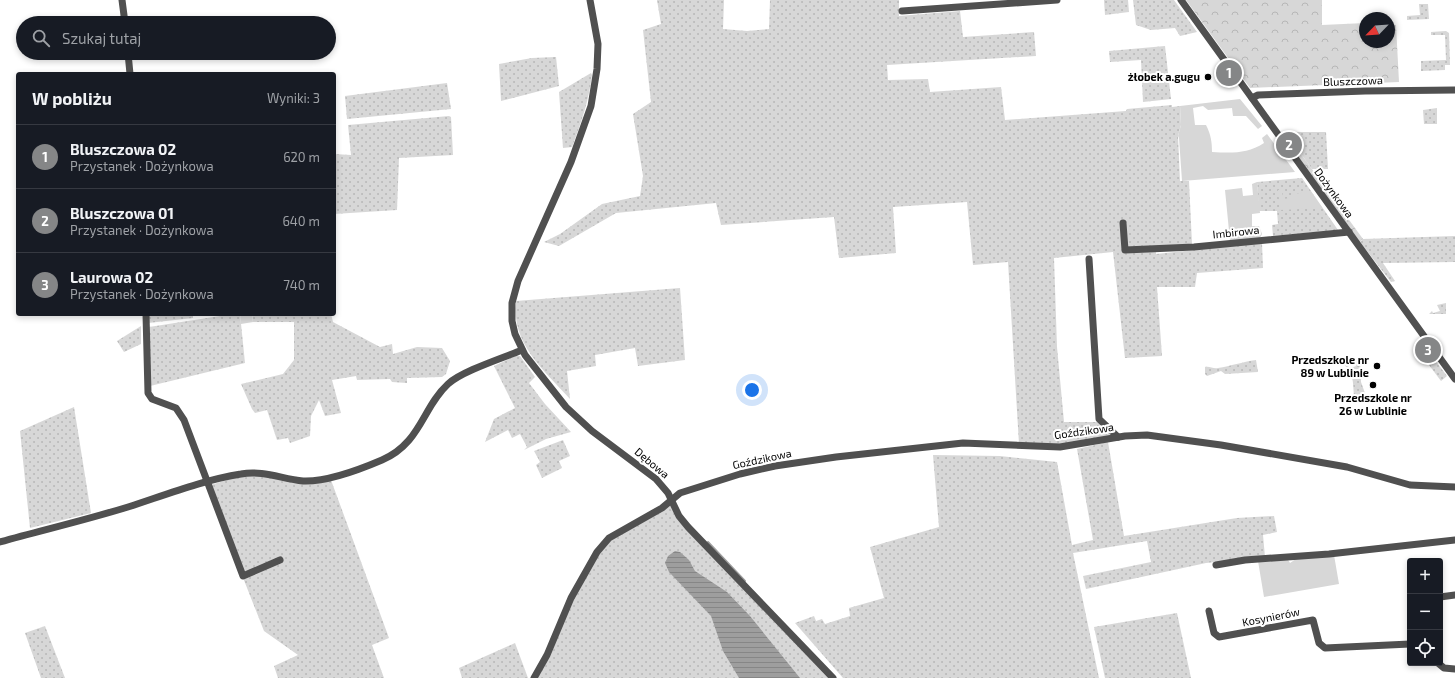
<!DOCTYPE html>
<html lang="pl">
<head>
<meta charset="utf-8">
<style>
  body { margin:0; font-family:"Exo 2",sans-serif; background:#242831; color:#f1f3f6 }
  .controls { position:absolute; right:12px; bottom:12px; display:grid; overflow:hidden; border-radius:4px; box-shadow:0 2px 6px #0003 }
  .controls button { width:36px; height:36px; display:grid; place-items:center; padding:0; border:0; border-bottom:1px solid #363941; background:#171b24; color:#f1f3f6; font:20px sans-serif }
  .compass { position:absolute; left:1359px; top:12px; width:36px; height:36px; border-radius:50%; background:#171b24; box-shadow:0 2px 6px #0003; rotate:245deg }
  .you { position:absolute; left:752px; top:390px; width:14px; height:14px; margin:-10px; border:3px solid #fff; border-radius:50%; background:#1a73e8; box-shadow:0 0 0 6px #1a73e833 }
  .badge { display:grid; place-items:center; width:26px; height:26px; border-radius:50%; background:#858687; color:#fff; font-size:13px; font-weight:700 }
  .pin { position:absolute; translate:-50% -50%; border:2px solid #fff; box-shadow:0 1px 4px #0006 }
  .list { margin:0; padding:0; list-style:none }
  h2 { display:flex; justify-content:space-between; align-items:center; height:52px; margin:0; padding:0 16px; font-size:17px }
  h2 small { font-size:13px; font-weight:400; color:#9ea1a6 }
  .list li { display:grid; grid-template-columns:26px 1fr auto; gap:12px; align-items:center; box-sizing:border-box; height:64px; padding:0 16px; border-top:1px solid #363941 }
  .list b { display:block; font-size:15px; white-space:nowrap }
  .list p { margin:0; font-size:13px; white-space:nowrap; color:#9ea1a6 }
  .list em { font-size:13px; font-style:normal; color:#9ea1a6 }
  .icon { flex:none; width:22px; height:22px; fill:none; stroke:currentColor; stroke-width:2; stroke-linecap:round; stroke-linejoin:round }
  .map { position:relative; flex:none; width:1455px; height:678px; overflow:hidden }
  .search { position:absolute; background:#171b24; box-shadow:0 2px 6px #0003; left:16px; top:16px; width:320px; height:44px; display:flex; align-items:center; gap:10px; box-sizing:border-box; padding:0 14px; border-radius:22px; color:#9ea1a6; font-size:15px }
  .panel { position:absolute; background:#171b24; box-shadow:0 2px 6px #0003; left:16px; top:72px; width:320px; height:244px; border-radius:4px }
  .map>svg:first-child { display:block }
  .grass { fill:url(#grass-dots) }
  .forest { fill:url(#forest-crowns) }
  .garden { fill:#d7d7d7 }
  .water { fill:url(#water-rules) }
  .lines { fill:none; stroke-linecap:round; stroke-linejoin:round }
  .stream { stroke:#9e9e9e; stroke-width:2 }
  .minor { stroke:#505050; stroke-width:7 }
  .poi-dot { fill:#000; stroke:#fff; stroke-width:1.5 }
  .labels { text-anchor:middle; stroke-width:4; stroke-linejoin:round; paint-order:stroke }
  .poi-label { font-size:11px; font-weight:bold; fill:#000; stroke:#fff; text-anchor:end }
  .street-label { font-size:11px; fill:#000; stroke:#fff }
</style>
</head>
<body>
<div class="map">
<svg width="1455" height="678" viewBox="0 0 1455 678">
  <defs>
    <pattern id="grass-dots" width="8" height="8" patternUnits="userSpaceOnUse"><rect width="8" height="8" fill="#d7d7d7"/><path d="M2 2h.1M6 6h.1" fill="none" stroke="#b7b7b7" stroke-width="1.8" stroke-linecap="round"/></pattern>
    <pattern id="forest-crowns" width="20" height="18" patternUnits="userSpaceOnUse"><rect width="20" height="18" fill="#d7d7d7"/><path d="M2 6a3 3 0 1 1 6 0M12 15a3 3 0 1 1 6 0" fill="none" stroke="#b7b7b7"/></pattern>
    <pattern id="water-rules" width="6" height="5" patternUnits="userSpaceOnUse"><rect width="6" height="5" fill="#9e9e9e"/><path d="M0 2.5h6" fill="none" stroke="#868686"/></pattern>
  </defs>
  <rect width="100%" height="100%" fill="#fff"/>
  <g class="grass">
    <path d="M 657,0 L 724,0 L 723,29 L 747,31 L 769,29 L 770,0 L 899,0 L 899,16 L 960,11 L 963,37 L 1034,32 L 1036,56 L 887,65 L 888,80 L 928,79 L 930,92 L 1001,87 L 1005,120 L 1126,111 L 1127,109 L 1172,105 L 1172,107 L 1180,106 L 1181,125 L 1178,136 L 1180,181 L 1189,181 L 1192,244 L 1156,248 L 1156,254 L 1262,243 L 1263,268 L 1197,273 L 1195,287 L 1157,287 L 1162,356 L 1125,358 L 1113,252 L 1054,258 L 1057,347 L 1064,422 L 1099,422 L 1113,435 L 1068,444 L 1019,444 L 1008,262 L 973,265 L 967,202 L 893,207 L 896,253 L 839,258 L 834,217 L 721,225 L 716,203 L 616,213 L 559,246 L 544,242 L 560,234 L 602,204 L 640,196 L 643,176 L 633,114 L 651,102 L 643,30 L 661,24 Z"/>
    <path d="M 1104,0 L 1128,0 L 1129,12 L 1105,15 Z"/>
    <path d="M 1133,0 L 1174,0 L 1197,32 L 1180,36 L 1175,28 L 1151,30 L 1136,25 Z"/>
    <path d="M 1419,4 L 1428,4 L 1429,19 L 1407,20 L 1407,16 L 1420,15 Z"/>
    <path d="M 1446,31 L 1449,33 L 1450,65 L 1445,65 L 1445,70 L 1421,71 L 1421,61 L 1446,60 L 1445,35 L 1431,35 L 1431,32 Z"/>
    <path d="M 1165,46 L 1171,99 L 1143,102 L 1141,60 L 1110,62 L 1109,51 Z"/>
    <path d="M 556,57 L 559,86 L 501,101 L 499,64 L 532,58 Z"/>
    <path d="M 591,73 L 592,75 C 589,100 581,123 572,147 L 563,148 L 559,92 Z"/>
    <path d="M 447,83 L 451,109 L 347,119 L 345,96 Z"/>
    <path d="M 1437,108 L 1437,124 L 1424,124 L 1423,110 Z"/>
    <path d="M 449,116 L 451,117 L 453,155 L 399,158 L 397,210 L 334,214 L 334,154 L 351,155 L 348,125 Z"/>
    <path d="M 1285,132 L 1326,132 L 1328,169 L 1312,169 Z"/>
    <path d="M 1302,178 L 1338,230 L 1273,236 L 1272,225 L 1278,224 L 1277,211 L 1259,211 L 1257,182 Z"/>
    <path d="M 1455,236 L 1455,262 L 1383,263 L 1395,281 L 1391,282 L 1360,242 L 1363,239 Z"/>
    <path d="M 680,288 L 685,360 L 638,366 L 635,348 L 595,355 L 596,366 L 567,371 L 570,399 C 544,370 511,344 516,301 Z"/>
    <path d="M 1446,303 L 1446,314 L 1429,314 L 1432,311 L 1433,313 L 1440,311 L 1437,305 Z"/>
    <path d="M 149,314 L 193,314 L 193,318 L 148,323 Z"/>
    <path d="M 233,314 L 240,314 L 245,363 L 150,386 L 149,327 Z"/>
    <path d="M 252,314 L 331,314 L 333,322 L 380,347 L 392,344 L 393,354 L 417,347 L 442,348 L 450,361 L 446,374 L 442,377 L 407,378 L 407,383 L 392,382 L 390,379 L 357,380 L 356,376 L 332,380 L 341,413 L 325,416 L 319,400 L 311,416 L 310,436 L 290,443 L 288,438 L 277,440 L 267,410 L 255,413 L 252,409 L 241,384 L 283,374 L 294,360 L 294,322 L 253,322 Z"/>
    <path d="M 141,326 L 141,344 L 124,352 L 117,341 Z"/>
    <path d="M 1422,342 L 1426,348 L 1425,349 L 1431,354 L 1425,359 L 1416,346 L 1416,344 Z"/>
    <path d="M 515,356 L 520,356 L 535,377 L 529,383 L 545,404 L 571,432 L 546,439 L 524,450 L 527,447 L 520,434 L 512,438 L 508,430 L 485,442 L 494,419 L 515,408 L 494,366 Z"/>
    <path d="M 1432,356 L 1447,376 L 1441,381 L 1426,361 Z"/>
    <path d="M 1360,358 L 1361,382 L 1366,396 L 1354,396 C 1353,383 1354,372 1343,364 L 1351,368 L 1356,366 L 1354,360 Z"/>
    <path d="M 1256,360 L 1258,372 L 1225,374 L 1221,371 L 1207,376 L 1205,374 L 1205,367 C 1210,366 1213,369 1218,368 C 1231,366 1242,362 1256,360 Z"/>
    <path d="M 74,407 L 91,513 L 30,528 L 20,431 Z"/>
    <path d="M 563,440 L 570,456 L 559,461 L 562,468 L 542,478 L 536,465 L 540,462 L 534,451 Z"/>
    <path d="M 1108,442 L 1124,536 L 1237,518 L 1274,516 L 1277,532 L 1263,535 L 1265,557 L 1206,563 L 1086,589 L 1083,576 L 1151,562 L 1147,541 L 1073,553 L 1099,678 L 843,678 L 795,623 L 814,616 L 816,621 L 822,619 L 825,624 L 850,616 L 849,608 L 884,598 L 870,547 L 939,527 L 933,455 L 1000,456 L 1057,462 L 1072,545 L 1093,540 L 1077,449 Z"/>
    <path d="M 244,475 L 331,480 L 389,638 L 372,645 L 384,678 L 278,678 L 274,666 L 298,655 L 264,631 L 207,486 Z"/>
    <path d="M 672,505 L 832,678 L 534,678 L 556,631 L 601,547 L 644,517 Z"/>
    <path d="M 1177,613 L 1191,678 L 1105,678 L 1094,627 Z"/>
    <path d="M 45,626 L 65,678 L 41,678 L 25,633 Z"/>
    <path d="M 515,643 L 528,678 L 462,678 L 459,668 Z"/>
  </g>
  <g class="forest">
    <path d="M 1186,0 L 1322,0 L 1322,25 L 1365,23 L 1365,42 L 1389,42 L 1389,24 L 1396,25 L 1399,82 L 1250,88 Z"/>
    <path d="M 1285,132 L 1363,239 L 1360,242 L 1281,134 Z"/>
  </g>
  <g class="garden">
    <path d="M 1240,99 L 1262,126 L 1258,129 L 1246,116 L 1233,116 L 1232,108 L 1208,110 L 1203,106 L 1193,108 L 1195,125 L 1206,125 C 1211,135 1212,142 1212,152 C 1232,153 1247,154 1264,143 L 1262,138 L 1267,134 L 1295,172 L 1182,181 L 1179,138 L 1178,136 L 1181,125 L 1180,106 Z"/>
    <path d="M 1257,182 L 1260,213 L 1252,214 L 1252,226 L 1259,226 L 1262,234 L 1260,238 L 1230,241 L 1225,190 L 1242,188 L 1243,196 L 1253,195 L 1252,184 Z"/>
    <path d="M 1278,190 L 1282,190 L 1283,199 L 1291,198 L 1291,194 L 1311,192 L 1322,208 L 1280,210 Z"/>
    <path d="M 240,314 L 252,314 L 253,322 L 241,324 Z"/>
    <path d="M 1334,555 L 1339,584 L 1264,597 L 1258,561 L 1287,558 L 1290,563 L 1296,559 Z"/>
  </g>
  <path class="water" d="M 675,551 L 680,552 L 689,560 L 695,571 L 727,592 L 750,616 L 800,678 L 739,678 L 723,651 L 711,616 L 669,572 L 665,563 L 668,556 Z"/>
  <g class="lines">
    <path class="stream" d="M 708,542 L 745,581"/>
    <g class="minor">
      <path d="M 122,0 L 125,23"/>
      <path d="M 590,0 L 598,44 L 597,69 L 591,106 L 571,162 L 518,281 L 512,303 L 512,321 L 515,334 L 525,355 L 566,407 L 592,431 L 656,479 L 668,493 L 679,516 L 688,527 L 833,678"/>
      <path d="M 1181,0 L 1455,379"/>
      <path d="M 902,11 L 1057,0"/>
      <path d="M 128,53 L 130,74"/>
      <path d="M 1252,98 L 1258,95 L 1365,91 L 1455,90"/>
      <path d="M 1123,223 L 1125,250 L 1194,247 L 1349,232"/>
      <path d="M 1089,259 L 1099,419 L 1118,437"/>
      <path d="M 146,314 L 148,393 L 152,399 L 176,408 L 184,420 L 243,576 L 280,560"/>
      <path d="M 0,542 C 43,530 86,520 128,507 C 165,495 203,480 241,474 C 263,470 282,479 303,481 C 326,482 361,469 382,460 C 421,443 422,408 448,384 C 462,371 503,358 522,350"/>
      <path d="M 1216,565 L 1245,560 L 1329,554 L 1455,540"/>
      <path d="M 1440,597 L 1455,595"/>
      <path d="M 1209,611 L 1214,633 L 1219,637 L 1313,620 L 1319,643 L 1325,648 L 1410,644"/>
      <path d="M 1438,663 L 1444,668 L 1455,669"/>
      <path d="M 534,678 L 547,655 L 571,598 L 597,552 L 609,538 L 662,508 L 680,493 L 740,474 L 775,466 L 836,457 L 963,443 L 1060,447 L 1125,436 L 1147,435 L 1221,445 L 1347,467 L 1410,485 L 1455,487"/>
    </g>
  </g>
  <g class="poi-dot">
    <circle cx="1208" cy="77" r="4"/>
    <circle cx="1377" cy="366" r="4"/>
    <circle cx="1373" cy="385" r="4"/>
  </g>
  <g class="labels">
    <g class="poi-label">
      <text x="1200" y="81">żłobek a.gugu</text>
      <text x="1369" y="364">Przedszkole nr<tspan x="1369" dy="13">89 w Lublinie</tspan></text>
      <text x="1373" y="402" text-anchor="middle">Przedszkole nr<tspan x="1373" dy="13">26 w Lublinie</tspan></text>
    </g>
    <g class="street-label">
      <text transform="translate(1353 81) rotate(-2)" y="4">Bluszczowa</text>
      <text transform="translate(1334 193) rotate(54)" y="4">Dożynkowa</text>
      <text transform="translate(1236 232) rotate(-6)" y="4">Imbirowa</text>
      <text transform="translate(1084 431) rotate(-8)" y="4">Goździkowa</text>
      <text transform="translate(762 459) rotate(-12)" y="4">Goździkowa</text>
      <text transform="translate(652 463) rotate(40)" y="4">Dębowa</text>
      <text transform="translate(1271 617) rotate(-11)" y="4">Kosynierów</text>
    </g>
  </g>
</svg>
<div class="controls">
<button>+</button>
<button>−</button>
<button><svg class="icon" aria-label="locate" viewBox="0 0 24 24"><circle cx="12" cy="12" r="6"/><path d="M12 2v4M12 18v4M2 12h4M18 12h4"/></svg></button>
</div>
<svg class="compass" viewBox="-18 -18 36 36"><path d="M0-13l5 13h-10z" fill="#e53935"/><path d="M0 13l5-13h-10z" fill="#9ea1a6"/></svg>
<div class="you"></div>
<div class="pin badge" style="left:1229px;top:73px">1</div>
<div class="pin badge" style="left:1289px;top:145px">2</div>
<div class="pin badge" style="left:1428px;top:350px">3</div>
<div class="search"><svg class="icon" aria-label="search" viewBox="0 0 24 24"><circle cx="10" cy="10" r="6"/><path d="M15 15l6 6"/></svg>Szukaj tutaj</div>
<section class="panel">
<h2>W pobliżu<small>Wyniki: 3</small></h2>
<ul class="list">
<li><span class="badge">1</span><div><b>Bluszczowa 02</b><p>Przystanek · Dożynkowa</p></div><em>620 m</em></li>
<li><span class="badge">2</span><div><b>Bluszczowa 01</b><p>Przystanek · Dożynkowa</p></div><em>640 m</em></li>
<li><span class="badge">3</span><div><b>Laurowa 02</b><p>Przystanek · Dożynkowa</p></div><em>740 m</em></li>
</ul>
</section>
</div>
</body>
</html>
